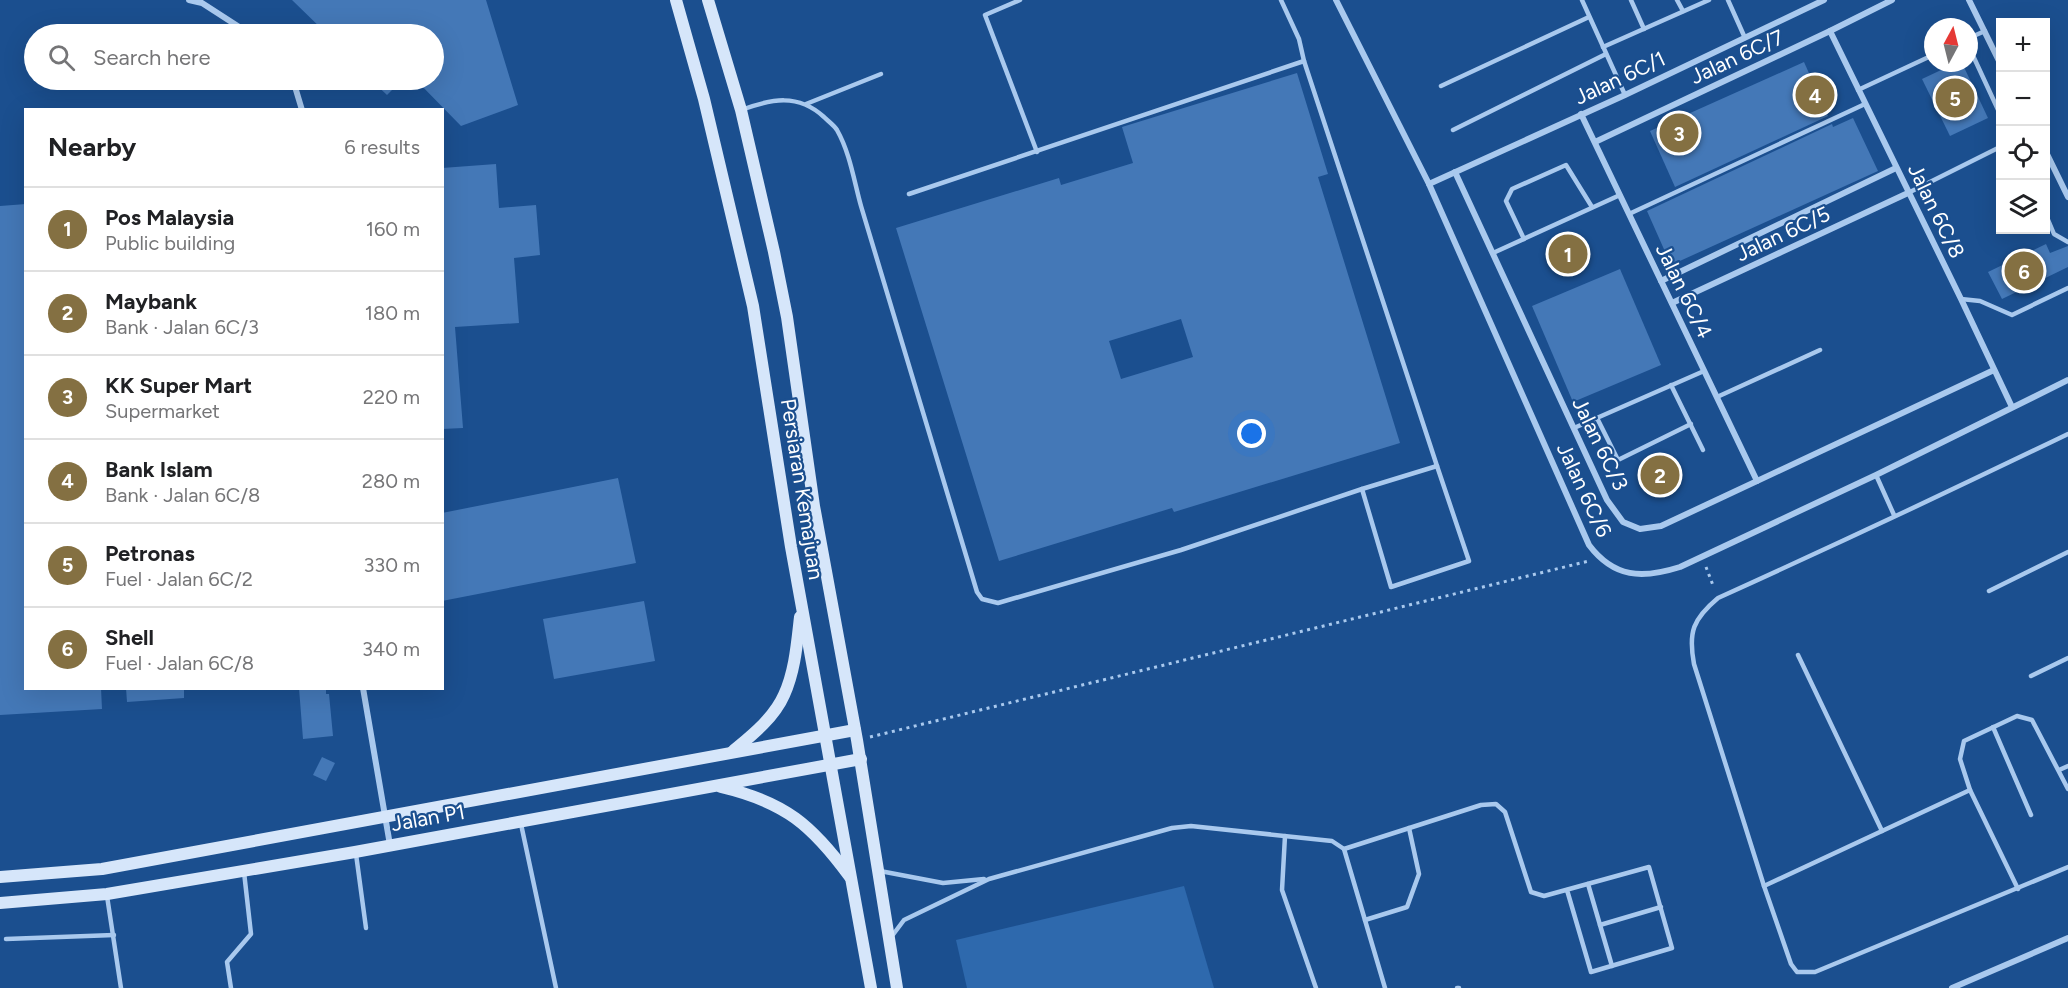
<!DOCTYPE html>
<html lang="en">
<head>
<meta charset="utf-8">
<style>
  body { margin:0; font-family:Figtree,sans-serif; background:#f6f6f6; color:#202124 }
  .controls { position:absolute; right:18px; top:18px; display:grid; overflow:hidden; border-radius:0px; box-shadow:0 6px 24px #0002 }
  .controls button { width:54px; height:54px; display:grid; place-items:center; padding:0; border:0; border-bottom:2px solid #e0e0e0; background:#fff; color:#202124; font:30px sans-serif }
  .compass { position:absolute; left:1924px; top:18px; width:54px; height:54px; border-radius:50%; background:#fff; box-shadow:0 6px 24px #0002; rotate:7deg }
  .you { position:absolute; left:1252px; top:434px; width:21px; height:21px; margin:-15px; border:4px solid #fff; border-radius:50%; background:#1a73e8; box-shadow:0 0 0 9px #1a73e833 }
  .badge { display:grid; place-items:center; width:39px; height:39px; border-radius:50%; background:#847042; color:#fff; font-size:20px; font-weight:700 }
  .pin { position:absolute; translate:-50% -50%; border:3px solid #fff; box-shadow:0 2px 6px #0006 }
  .list { margin:0; padding:0; list-style:none }
  h2 { display:flex; justify-content:space-between; align-items:center; height:78px; margin:0; padding:0 24px; font-size:26px }
  h2 small { font-size:20px; font-weight:400; color:#757577 }
  .list li { display:grid; grid-template-columns:39px 1fr auto; gap:18px; align-items:center; box-sizing:border-box; height:84px; padding:0 24px; border-top:2px solid #e0e0e0 }
  .list b { display:block; font-size:22px; white-space:nowrap }
  .list p { margin:0; font-size:20px; white-space:nowrap; color:#757577 }
  .list em { font-size:20px; font-style:normal; color:#757577 }
  .icon { flex:none; width:33px; height:33px; fill:none; stroke:currentColor; stroke-width:2; stroke-linecap:round; stroke-linejoin:round }
  .map { position:relative; flex:none; width:2068px; height:988px; overflow:hidden }
  .search { position:absolute; background:#fff; box-shadow:0 6px 24px #0002; left:24px; top:24px; width:420px; height:66px; display:flex; align-items:center; gap:15px; box-sizing:border-box; padding:0 21px; border-radius:33px; color:#757577; font-size:22px }
  .panel { position:absolute; background:#fff; box-shadow:0 6px 24px #0002; left:24px; top:108px; width:420px; height:582px; border-radius:0px }
  .map>svg:first-child { display:block }
  .green { fill:#2e69ad }
  .building { fill:#4478b7; fill-rule:evenodd }
  .lines { fill:none; stroke-linecap:round; stroke-linejoin:round }
  .path { stroke:#a9c9ee; stroke-width:3; stroke-dasharray:3 4.5; stroke-linecap:butt }
  .service { stroke:#a9c9ee; stroke-width:4.5 }
  .minor { stroke:#a9c9ee; stroke-width:6 }
  .secondary { stroke:#d6e6fa; stroke-width:12 }
  .labels { text-anchor:middle; stroke-width:4.5; stroke-linejoin:round; paint-order:stroke }
  .street-label { font-size:21px; fill:#fff; stroke:#1b4f8f }
</style>
</head>
<body>
<div class="map">
<svg width="2068" height="988" viewBox="0 0 2068 988">
  <rect width="100%" height="100%" fill="#1b4f8f"/>
  <path class="green" d="M 1184,886 L 1214,988 L 967,988 L 956,940 Z"/>
  <g class="building">
    <path d="M 292,0 L 486,0 L 518,105 L 461,126 L 416,80 L 434,80 L 434,34 L 327,34 Z"/>
    <path d="M 1804,62 L 1828,116 L 1675,187 L 1650,131 Z"/>
    <path d="M 1956,63 L 1962,63 L 1988,118 L 1950,136 L 1922,79 Z"/>
    <path d="M 1297,73 L 1328,174 L 1318,177 L 1400,443 L 1174,512 L 1172,508 L 999,561 L 896,228 L 1059,178 L 1061,185 L 1133,163 L 1122,127 ZM 1181,319 L 1193,357 L 1121,379 L 1109,341 Z"/>
    <path d="M 371,80 L 402,80 L 387,95 Z"/>
    <path d="M 1853,118 L 1878,171 L 1671,265 L 1647,211 L 1832,124 L 1833,127 Z"/>
    <path d="M 496,164 L 499,208 L 536,205 L 540,255 L 514,258 L 519,323 L 455,327 L 463,428 L 442,429 L 442,168 Z"/>
    <path d="M 26,204 L 26,688 L 101,688 L 102,709 L 0,715 L 0,206 Z"/>
    <path d="M 2046,244 L 2050,253 L 2068,246 L 2068,267 L 2002,299 L 1988,272 Z"/>
    <path d="M 1620,269 L 1661,365 L 1573,402 L 1532,306 Z"/>
    <path d="M 618,478 L 636,563 L 442,601 L 442,513 Z"/>
    <path d="M 644,601 L 655,661 L 554,679 L 543,619 Z"/>
    <path d="M 126,688 L 184,688 L 184,698 L 127,702 Z"/>
    <path d="M 299,688 L 326,688 L 326,694 L 329,694 L 333,736 L 303,739 Z"/>
    <path d="M 322,757 L 335,763 L 326,781 L 313,775 Z"/>
  </g>
  <g class="lines">
    <g class="path">
      <path d="M 1706,567 L 1714,588"/>
      <path d="M 870,737 L 1589,561"/>
    </g>
    <g class="service">
      <path d="M 1020,0 L 985,15 L 1037,152"/>
      <path d="M 1582,0 L 1625,95"/>
      <path d="M 1631,0 L 1644,29"/>
      <path d="M 1677,0 L 1683,11"/>
      <path d="M 1728,0 L 1745,38"/>
      <path d="M 1969,38 L 1985,31"/>
      <path d="M 1603,47 L 1709,0"/>
      <path d="M 1969,47 L 2000,114"/>
      <path d="M 1441,86 L 1589,17"/>
      <path d="M 1858,90 L 1933,55"/>
      <path d="M 806,104 L 881,74"/>
      <path d="M 741,110 C 771,99 798,93 824,117 C 828,121 834,125 837,130 C 850,153 854,181 861,206 L 977,592 L 982,599 L 998,603 L 1181,550 L 1362,489 L 1437,466 L 1304,61 L 1299,39 L 1281,0"/>
      <path d="M 1453,130 L 1606,54"/>
      <path d="M 1908,193 L 2000,147"/>
      <path d="M 909,194 L 1304,61"/>
      <path d="M 1629,214 L 1865,104"/>
      <path d="M 2046,215 L 2054,234 L 2068,242"/>
      <path d="M 1524,239 L 1506,201 L 1512,189 L 1566,165 L 1592,207"/>
      <path d="M 1493,253 L 1620,195"/>
      <path d="M 1961,299 L 1980,301 L 2012,315 L 2068,288"/>
      <path d="M 1671,385 L 1703,450"/>
      <path d="M 1717,397 L 1820,350"/>
      <path d="M 1597,418 L 1618,460 L 1691,424"/>
      <path d="M 1574,428 L 1704,371"/>
      <path d="M 2068,434 C 1952,490 1835,545 1718,598 C 1693,619 1688,632 1694,664 L 1764,886 L 1791,964 L 1797,972 L 1815,972 L 2068,867"/>
      <path d="M 1876,475 L 1894,515"/>
      <path d="M 1362,489 L 1391,587 L 1469,561 L 1437,466"/>
      <path d="M 1989,591 L 2068,552"/>
      <path d="M 1798,655 L 1882,831"/>
      <path d="M 2031,676 L 2068,658"/>
      <path d="M 1993,727 L 2031,815"/>
      <path d="M 2059,770 L 2068,766"/>
      <path d="M 521,824 L 556,988"/>
      <path d="M 1285,836 L 1282,890 L 1316,988"/>
      <path d="M 1344,849 L 1481,805 L 1496,804 L 1505,812 L 1531,892 L 1544,896 L 1649,867 L 1672,948 L 1591,972 L 1567,890"/>
      <path d="M 356,854 L 366,928"/>
      <path d="M 880,871 L 943,883 L 984,879"/>
      <path d="M 1588,884 L 1612,966"/>
      <path d="M 1764,886 L 1970,790"/>
      <path d="M 2018,889 L 1970,790 L 1960,759 L 1964,741 L 2017,716 L 2032,720 L 2068,789"/>
      <path d="M 107,896 L 121,988"/>
      <path d="M 1365,920 L 1407,907 L 1419,874 L 1409,828"/>
      <path d="M 1600,925 L 1661,907"/>
      <path d="M 892,936 L 904,920 L 989,879 L 1172,828 L 1191,826 L 1332,841 L 1344,849 L 1385,988"/>
      <path d="M 6,939 L 114,935"/>
      <path d="M 231,988 L 227,962 L 251,934 L 244,872"/>
      <path d="M 1457,988 L 1459,988"/>
    </g>
    <g class="minor">
      <path d="M 189,0 L 202,3 L 250,34"/>
      <path d="M 1336,0 L 1429,184 L 1589,545 C 1614,578 1642,579 1680,567 L 1876,475 L 2068,380"/>
      <path d="M 1969,0 L 2000,63"/>
      <path d="M 1830,31 L 1961,299 L 2012,407"/>
      <path d="M 293,80 L 302,110"/>
      <path d="M 1581,114 L 1757,481"/>
      <path d="M 1595,142 L 1830,31 L 1892,0"/>
      <path d="M 2046,152 L 2068,197"/>
      <path d="M 1455,172 L 1607,500 L 1623,522 L 1640,529 L 1661,526 L 1994,370"/>
      <path d="M 1429,184 L 1625,95 L 1824,0"/>
      <path d="M 1661,281 L 1896,168"/>
      <path d="M 1672,303 L 1908,193"/>
      <path d="M 363,688 L 390,845"/>
      <path d="M 1952,988 L 2068,938"/>
    </g>
    <g class="secondary">
      <path d="M 676,0 L 704,99 L 753,306 L 791,547 L 871,988"/>
      <path d="M 708,0 L 741,110 L 774,252 L 787,317 L 814,506 L 857,740 L 897,988"/>
      <path d="M 733,751 C 751,736 774,718 784,695 C 795,671 797,643 800,617"/>
      <path d="M 721,787 C 785,802 812,825 850,877"/>
      <path d="M 0,877 L 102,869 L 855,730"/>
      <path d="M 0,903 L 107,894 L 355,852 L 861,759"/>
    </g>
  </g>
  <g class="labels">
    <g class="street-label">
      <text transform="translate(1737 57) rotate(-25)" y="7">Jalan 6C/7</text>
      <text transform="translate(1620 78) rotate(-25)" y="7">Jalan 6C/1</text>
      <text transform="translate(1936 211) rotate(64)" y="7">Jalan 6C/8</text>
      <text transform="translate(1783 234) rotate(-25)" y="7">Jalan 6C/5</text>
      <text transform="translate(1684 291) rotate(64)" y="7">Jalan 6C/4</text>
      <text transform="translate(1600 444) rotate(64)" y="7">Jalan 6C/3</text>
      <text transform="translate(802 489) rotate(81)" y="7">Persiaran Kemajuan</text>
      <text transform="translate(1584 490) rotate(65)" y="7">Jalan 6C/6</text>
      <text transform="translate(428 818) rotate(-10)" y="7">Jalan P1</text>
    </g>
  </g>
</svg>
<div class="controls">
<button>+</button>
<button>−</button>
<button><svg class="icon" aria-label="locate" viewBox="0 0 24 24"><circle cx="12" cy="12" r="6"/><path d="M12 2v4M12 18v4M2 12h4M18 12h4"/></svg></button>
<button><svg class="icon" aria-label="layers" viewBox="0 0 24 24"><path d="M12 4l9 5-9 5-9-5zM3 14l9 5 9-5"/></svg></button>
</div>
<svg class="compass" viewBox="-18 -18 36 36"><path d="M0-13l5 13h-10z" fill="#e53935"/><path d="M0 13l5-13h-10z" fill="#757577"/></svg>
<div class="you"></div>
<div class="pin badge" style="left:1568px;top:254px">1</div>
<div class="pin badge" style="left:1660px;top:475px">2</div>
<div class="pin badge" style="left:1679px;top:133px">3</div>
<div class="pin badge" style="left:1815px;top:95px">4</div>
<div class="pin badge" style="left:1955px;top:98px">5</div>
<div class="pin badge" style="left:2024px;top:271px">6</div>
<div class="search"><svg class="icon" aria-label="search" viewBox="0 0 24 24"><circle cx="10" cy="10" r="6"/><path d="M15 15l6 6"/></svg>Search here</div>
<section class="panel">
<h2>Nearby<small>6 results</small></h2>
<ul class="list">
<li><span class="badge">1</span><div><b>Pos Malaysia</b><p>Public building</p></div><em>160 m</em></li>
<li><span class="badge">2</span><div><b>Maybank</b><p>Bank · Jalan 6C/3</p></div><em>180 m</em></li>
<li><span class="badge">3</span><div><b>KK Super Mart</b><p>Supermarket</p></div><em>220 m</em></li>
<li><span class="badge">4</span><div><b>Bank Islam</b><p>Bank · Jalan 6C/8</p></div><em>280 m</em></li>
<li><span class="badge">5</span><div><b>Petronas</b><p>Fuel · Jalan 6C/2</p></div><em>330 m</em></li>
<li><span class="badge">6</span><div><b>Shell</b><p>Fuel · Jalan 6C/8</p></div><em>340 m</em></li>
</ul>
</section>
</div>
</body>
</html>
